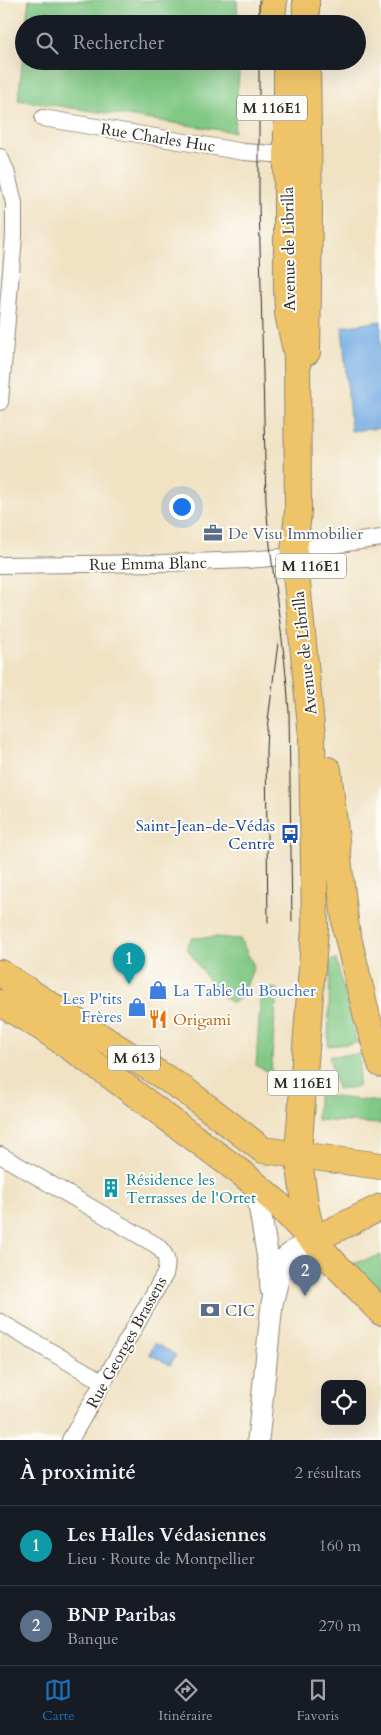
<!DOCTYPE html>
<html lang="fr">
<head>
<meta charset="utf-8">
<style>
  body { margin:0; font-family:Cardo,serif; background:#20242c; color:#f1f3f6 }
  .controls { position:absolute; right:15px; bottom:15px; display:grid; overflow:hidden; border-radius:10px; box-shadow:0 5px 20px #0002 }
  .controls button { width:45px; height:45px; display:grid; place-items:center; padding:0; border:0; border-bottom:1px solid #363941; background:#171b24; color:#f1f3f6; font:25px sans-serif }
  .you { position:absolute; left:181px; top:506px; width:18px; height:18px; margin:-12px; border:4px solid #fff; border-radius:50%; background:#1a73e8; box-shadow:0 0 0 8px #1a73e833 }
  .badge { display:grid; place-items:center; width:32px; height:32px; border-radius:50%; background:#1f6fb2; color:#fff; font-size:16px; font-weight:700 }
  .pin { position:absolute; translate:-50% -41px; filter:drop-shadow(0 1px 2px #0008) }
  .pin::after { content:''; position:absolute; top:26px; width:18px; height:15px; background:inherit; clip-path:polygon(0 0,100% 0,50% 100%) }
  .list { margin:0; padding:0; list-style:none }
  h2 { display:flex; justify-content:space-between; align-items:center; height:65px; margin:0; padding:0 20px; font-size:21px }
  h2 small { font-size:16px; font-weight:400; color:#9ea1a6 }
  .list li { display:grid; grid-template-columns:32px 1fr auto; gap:15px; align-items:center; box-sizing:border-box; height:80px; padding:0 20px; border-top:1px solid #363941 }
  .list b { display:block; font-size:19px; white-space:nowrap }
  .list p { margin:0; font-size:16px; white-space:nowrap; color:#9ea1a6 }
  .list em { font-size:16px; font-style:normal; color:#9ea1a6 }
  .icon { flex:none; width:28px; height:28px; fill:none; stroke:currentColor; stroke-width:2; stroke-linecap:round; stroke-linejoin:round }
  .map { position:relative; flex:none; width:381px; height:1440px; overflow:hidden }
  .search { position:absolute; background:#171b24; box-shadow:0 5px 20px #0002; left:15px; right:15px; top:15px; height:55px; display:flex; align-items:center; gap:12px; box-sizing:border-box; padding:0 18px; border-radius:28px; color:#9ea1a6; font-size:19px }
  .sheet { height:225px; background:#171b24 }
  nav { display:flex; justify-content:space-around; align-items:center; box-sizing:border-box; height:70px; border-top:1px solid #363941; background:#171b24; font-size:14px; color:#9ea1a6 }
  nav a { display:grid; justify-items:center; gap:2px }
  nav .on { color:#1f6fb2 }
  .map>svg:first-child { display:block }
  .green { fill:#80c884; stroke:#567a58 }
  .water { fill:#74ace3; stroke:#506c87 }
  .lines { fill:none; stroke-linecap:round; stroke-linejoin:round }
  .minor-casing { stroke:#8e8677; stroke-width:18 }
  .tertiary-casing { stroke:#8e8677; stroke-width:23 }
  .primary-casing { stroke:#8e8677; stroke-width:28 }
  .minor { stroke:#fff; stroke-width:16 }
  .tertiary { stroke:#fff; stroke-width:21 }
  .primary { stroke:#efc469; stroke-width:26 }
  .tram { stroke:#2b2b2b; stroke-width:1 }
  .labels { text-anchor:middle; stroke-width:4; stroke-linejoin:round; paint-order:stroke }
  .shield { fill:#fdfcf7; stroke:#6a6a68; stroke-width:1 }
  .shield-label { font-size:15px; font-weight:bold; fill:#2b2b2b }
  .street-label { font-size:16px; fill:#2b2b2b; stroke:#fdfcf7 }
  .service-label { font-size:16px; fill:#4e5e75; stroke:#fdfcf7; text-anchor:start }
  .transit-label { font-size:16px; fill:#164399; stroke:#fdfcf7; text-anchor:end }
  .shop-label { font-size:16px; fill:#366cbe; stroke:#fdfcf7; text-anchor:start }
  .food-label { font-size:16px; fill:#c56008; stroke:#fdfcf7; text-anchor:start }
  .culture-label { font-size:16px; fill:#0d838f; stroke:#fdfcf7; text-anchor:start }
</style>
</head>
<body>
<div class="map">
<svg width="381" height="1440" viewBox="0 0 381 1440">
  <rect width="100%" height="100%" fill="#fdfcf7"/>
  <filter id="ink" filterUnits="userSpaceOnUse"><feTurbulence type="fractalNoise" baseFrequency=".02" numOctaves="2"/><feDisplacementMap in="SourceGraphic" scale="10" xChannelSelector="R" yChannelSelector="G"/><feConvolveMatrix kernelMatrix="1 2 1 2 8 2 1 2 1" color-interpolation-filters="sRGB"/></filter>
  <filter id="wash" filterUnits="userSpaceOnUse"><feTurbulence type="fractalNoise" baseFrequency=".0096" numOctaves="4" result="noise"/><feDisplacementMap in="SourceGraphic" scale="20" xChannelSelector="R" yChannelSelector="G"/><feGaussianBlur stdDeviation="1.12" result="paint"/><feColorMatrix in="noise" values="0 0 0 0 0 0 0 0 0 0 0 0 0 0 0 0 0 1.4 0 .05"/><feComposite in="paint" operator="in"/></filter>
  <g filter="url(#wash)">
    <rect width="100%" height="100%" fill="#f0e2c3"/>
    <g class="green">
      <path d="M 29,0 L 237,0 L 238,24 L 26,24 Z"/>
      <path d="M 24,47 L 24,61 L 240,61 L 234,132 L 18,100 Z"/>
      <path d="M 215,937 L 240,939 L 254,966 L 242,997 L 232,1003 L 215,990 L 186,947 L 192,938 Z"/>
      <path d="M 336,959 L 357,1043 L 328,1046 L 330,961 Z"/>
      <path d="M 261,988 L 277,989 L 271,1073 L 256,1066 Z"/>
      <path d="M 361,1054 L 358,1087 L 337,1089 L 329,1056 Z"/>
      <path d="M 318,1095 L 381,1102 L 381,1124 L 317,1120 Z"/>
      <path d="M 381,1255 L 381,1295 L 352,1264 Z"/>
    </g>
    <g class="water">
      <path d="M 381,321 L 381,428 L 351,431 L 342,327 Z"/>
      <path d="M 155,1343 L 176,1355 L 170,1365 L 149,1354 Z"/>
    </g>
  </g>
  <g filter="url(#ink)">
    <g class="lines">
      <g class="minor-casing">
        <g id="minor">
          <path d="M 43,118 L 244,152 L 273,154"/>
          <path d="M 0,157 L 6,171 L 14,203 L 14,236 L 0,402"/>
          <path d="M 0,565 L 163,563 L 247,560 L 283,557 L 311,548 L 381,538"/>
          <path d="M 0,1155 L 156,1245 C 166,1254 169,1260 165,1274 L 70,1440"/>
          <path d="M 0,1322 L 103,1382"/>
        </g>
      </g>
      <g class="tertiary-casing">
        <g id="tertiary">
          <path d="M 256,1187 L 270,1271 L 271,1289"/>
          <path d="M 258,1440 L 272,1304 L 279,1275 L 285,1258 L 295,1250 L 313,1240"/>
        </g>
      </g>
      <g class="primary-casing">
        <g id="primary">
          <path d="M 306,0 L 306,24"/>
          <path d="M 271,24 L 274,0"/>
          <path d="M 287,61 L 287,288 L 288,314 L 297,355 L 298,512 L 294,552 L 312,736 L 315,928 L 298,1154 L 306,1210 L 313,1240"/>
          <path d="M 307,61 L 309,213 L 307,352"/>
          <path d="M 328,770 L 346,929 L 367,1017 L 381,1064"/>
          <path d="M 0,973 L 186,1091 L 263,1150 L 381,1166"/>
          <path d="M 0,1003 L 44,1029 L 107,1073 L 244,1175 L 276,1202 L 381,1312"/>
          <path d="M 313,1240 L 381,1207"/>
        </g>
      </g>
      <use href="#minor" class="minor"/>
      <use href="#tertiary" class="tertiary"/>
      <use href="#primary" class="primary"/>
      <g class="tram">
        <path d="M 259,24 L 259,0"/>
        <path d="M 259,61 L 259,203 L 266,503 C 271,573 285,642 289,712 L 292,922"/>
        <path d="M 268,922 L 266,749 L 267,728 L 278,643"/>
      </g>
    </g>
  </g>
  <defs>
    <g id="office-bare" transform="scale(1.5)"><path d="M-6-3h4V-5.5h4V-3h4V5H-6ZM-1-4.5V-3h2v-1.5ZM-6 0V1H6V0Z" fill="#5c6f8a" stroke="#fdfcf7" stroke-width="2.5" paint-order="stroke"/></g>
    <g id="bus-bare" transform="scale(1.5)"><path d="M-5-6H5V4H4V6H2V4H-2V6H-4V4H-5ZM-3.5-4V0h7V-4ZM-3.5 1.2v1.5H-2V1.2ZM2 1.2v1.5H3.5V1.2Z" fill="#1a4fb4" stroke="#fdfcf7" stroke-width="2.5" paint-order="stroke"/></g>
    <g id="shop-bare" transform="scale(1.5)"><path d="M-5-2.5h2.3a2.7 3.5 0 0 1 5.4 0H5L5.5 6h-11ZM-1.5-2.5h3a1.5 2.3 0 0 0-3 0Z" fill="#3f7fe0" stroke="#fdfcf7" stroke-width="2.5" paint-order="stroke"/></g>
    <g id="restaurant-bare" transform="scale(1.5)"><path d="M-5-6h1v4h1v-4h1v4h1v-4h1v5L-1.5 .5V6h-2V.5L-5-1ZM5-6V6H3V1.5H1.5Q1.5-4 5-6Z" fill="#e8710a" stroke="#fdfcf7" stroke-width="2.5" paint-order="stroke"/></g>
    <g id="building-bare" transform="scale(1.5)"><path d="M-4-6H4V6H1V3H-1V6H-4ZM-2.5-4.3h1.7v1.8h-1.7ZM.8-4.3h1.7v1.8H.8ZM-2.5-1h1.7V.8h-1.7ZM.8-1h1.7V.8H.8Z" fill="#0f9aa8" stroke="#fdfcf7" stroke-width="2.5" paint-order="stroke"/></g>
    <g id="bank-bare" transform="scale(1.5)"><path d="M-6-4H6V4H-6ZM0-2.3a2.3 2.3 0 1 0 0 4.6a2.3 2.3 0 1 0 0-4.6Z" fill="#5c6f8a" stroke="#fdfcf7" stroke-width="2.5" paint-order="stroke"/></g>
  </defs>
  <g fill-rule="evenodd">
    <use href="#office-bare" x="213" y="533"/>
    <use href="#bus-bare" x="290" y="834"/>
    <use href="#shop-bare" x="158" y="990"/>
    <use href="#shop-bare" x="137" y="1007"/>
    <use href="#restaurant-bare" x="158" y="1019"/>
    <use href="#building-bare" x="111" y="1188"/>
    <use href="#bank-bare" x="210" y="1310"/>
  </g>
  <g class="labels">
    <g class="shield">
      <rect x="237" y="95.5" width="70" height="25" rx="4"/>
      <rect x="276" y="553.5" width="70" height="25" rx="4"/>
      <rect x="108" y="1045.5" width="52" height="25" rx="4"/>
      <rect x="268" y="1070.5" width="70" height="25" rx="4"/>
    </g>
    <g class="shield-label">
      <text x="272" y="113">M 116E1</text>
      <text x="311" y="571">M 116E1</text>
      <text x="134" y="1063">M 613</text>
      <text x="303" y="1088">M 116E1</text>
    </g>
    <g class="street-label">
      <text transform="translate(158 137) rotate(9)" y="6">Rue Charles Huc</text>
      <text transform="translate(288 249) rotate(-91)" y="6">Avenue de Librilla</text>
      <text transform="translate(148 563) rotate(-1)" y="6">Rue Emma Blanc</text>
      <text transform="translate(304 653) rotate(-96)" y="6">Avenue de Librilla</text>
      <text transform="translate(126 1342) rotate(-61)" y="6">Rue Georges Brassens</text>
    </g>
    <g class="service-label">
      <text x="228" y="539">De Visu Immobilier</text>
      <text x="225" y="1316">CIC</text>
    </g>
    <g class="transit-label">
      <text x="275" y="831">Saint-Jean-de-Védas<tspan x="275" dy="18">Centre</tspan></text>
    </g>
    <g class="shop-label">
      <text x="173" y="996">La Table du Boucher</text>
      <text x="122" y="1004" text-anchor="end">Les P'tits<tspan x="122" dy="18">Frères</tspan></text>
    </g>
    <g class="food-label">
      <text x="173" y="1025">Origami</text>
    </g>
    <g class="culture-label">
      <text x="126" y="1185">Résidence les<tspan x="126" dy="18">Terrasses de l'Ortet</tspan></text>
    </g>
  </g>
</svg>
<div class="controls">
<button><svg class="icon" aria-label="locate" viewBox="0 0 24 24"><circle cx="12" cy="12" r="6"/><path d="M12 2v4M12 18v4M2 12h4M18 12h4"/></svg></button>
</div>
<div class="you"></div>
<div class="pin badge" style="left:129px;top:984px;background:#0f9aa8">1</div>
<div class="pin badge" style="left:305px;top:1296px;background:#5c6f8a">2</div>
<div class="search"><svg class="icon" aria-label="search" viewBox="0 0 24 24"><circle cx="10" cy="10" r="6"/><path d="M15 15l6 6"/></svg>Rechercher</div>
</div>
<section class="sheet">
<h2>À proximité<small>2 résultats</small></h2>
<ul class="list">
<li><span class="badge" style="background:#0f9aa8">1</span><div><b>Les Halles Védasiennes</b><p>Lieu · Route de Montpellier</p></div><em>160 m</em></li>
<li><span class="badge" style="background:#5c6f8a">2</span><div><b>BNP Paribas</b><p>Banque</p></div><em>270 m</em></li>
</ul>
</section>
<nav>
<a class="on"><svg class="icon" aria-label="map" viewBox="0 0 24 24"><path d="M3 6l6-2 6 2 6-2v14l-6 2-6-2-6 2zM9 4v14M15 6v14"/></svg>Carte</a>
<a><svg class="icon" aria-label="directions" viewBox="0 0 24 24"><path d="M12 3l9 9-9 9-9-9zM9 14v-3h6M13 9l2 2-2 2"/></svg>Itinéraire</a>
<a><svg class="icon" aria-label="saved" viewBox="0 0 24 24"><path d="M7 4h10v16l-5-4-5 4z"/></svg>Favoris</a>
</nav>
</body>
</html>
